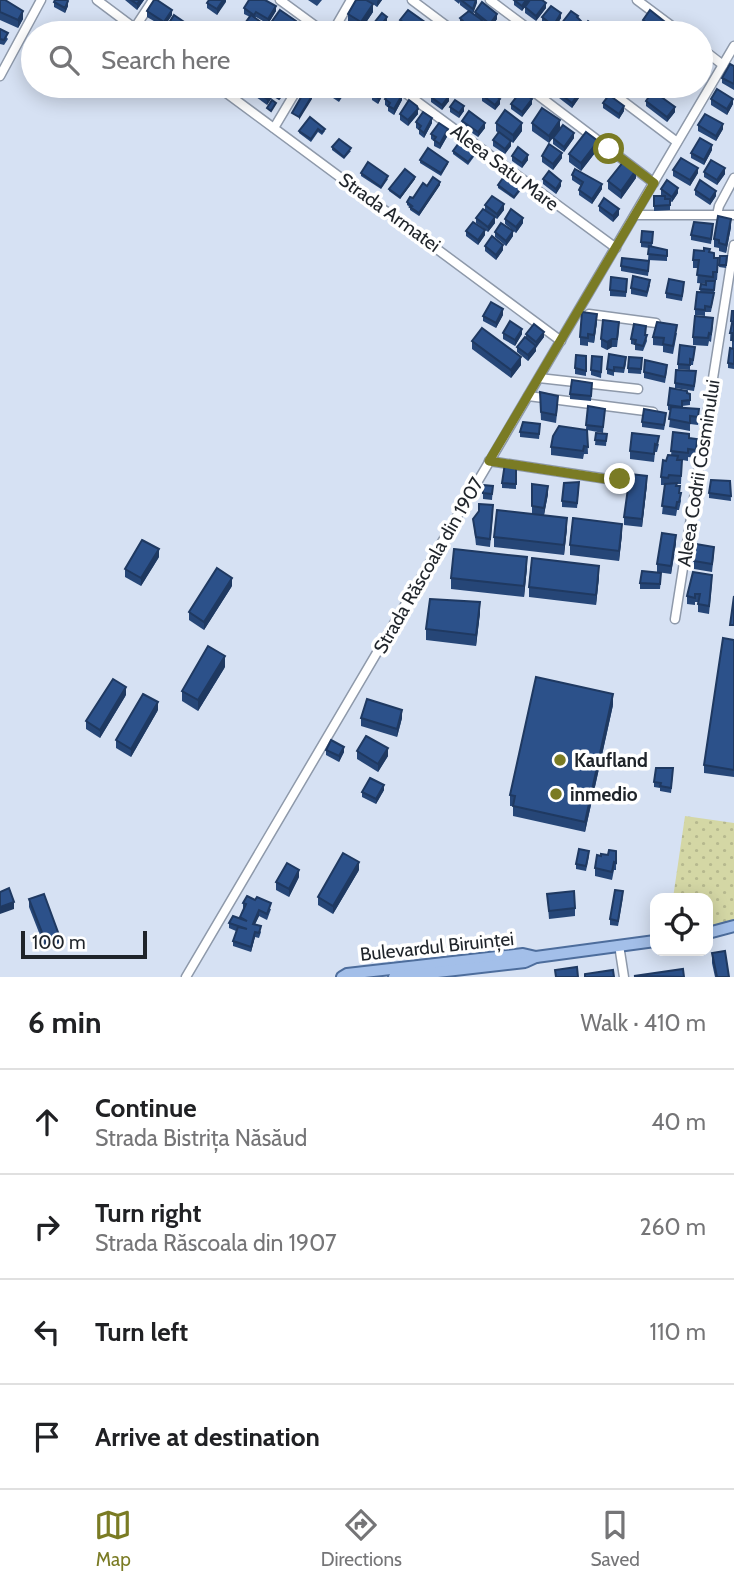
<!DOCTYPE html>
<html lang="en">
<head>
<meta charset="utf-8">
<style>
  body { margin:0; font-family:Cabin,sans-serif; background:#f2f2f2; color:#202124 }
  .controls { position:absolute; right:21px; bottom:21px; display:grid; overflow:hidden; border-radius:14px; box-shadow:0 4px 18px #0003 }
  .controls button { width:63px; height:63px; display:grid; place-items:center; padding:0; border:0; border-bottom:2px solid #e0e0e0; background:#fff; color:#202124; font:35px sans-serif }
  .scale { position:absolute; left:21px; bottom:18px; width:126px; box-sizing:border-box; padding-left:7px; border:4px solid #1f242a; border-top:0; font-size:19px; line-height:24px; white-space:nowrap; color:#1f242a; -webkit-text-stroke:5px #fff; paint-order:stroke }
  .stop { position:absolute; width:21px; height:21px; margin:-16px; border:5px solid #7a7b24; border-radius:50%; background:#fff }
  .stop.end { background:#7a7b24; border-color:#fff; box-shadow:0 2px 7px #0008 }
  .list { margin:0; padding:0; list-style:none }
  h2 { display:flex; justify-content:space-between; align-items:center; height:91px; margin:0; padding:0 28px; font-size:30px }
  h2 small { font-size:23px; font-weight:400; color:#757577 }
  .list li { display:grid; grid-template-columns:46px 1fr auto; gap:21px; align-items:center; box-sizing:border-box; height:105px; padding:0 28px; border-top:2px solid #e0e0e0 }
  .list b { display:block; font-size:26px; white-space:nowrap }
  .list p { margin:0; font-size:23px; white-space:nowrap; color:#757577 }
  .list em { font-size:23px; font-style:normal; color:#757577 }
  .icon { flex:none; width:38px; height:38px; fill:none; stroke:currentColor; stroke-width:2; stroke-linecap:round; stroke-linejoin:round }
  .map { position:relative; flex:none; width:734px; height:977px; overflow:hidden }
  .search { position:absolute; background:#fff; box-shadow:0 4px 18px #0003; left:21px; right:21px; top:21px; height:77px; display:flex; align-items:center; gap:18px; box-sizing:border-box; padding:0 24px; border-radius:38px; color:#757577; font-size:26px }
  .sheet { height:511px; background:#fff }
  nav { display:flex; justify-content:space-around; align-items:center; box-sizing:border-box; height:98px; border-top:2px solid #e0e0e0; background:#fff; font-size:19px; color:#757577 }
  nav a { display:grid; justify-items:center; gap:4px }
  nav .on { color:#7a7b24 }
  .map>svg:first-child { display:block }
  .grass { fill:url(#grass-dots) }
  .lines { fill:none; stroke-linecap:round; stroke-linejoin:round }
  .minor-casing { stroke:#8e99aa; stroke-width:11 }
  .major-casing { stroke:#4d6d9c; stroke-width:14 }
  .minor { stroke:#fff; stroke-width:8 }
  .major { stroke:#a3bfe9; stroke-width:10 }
  .wall { fill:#264677 }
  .shaded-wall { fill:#1f3961 }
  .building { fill:#2c518a; stroke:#1f3961; stroke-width:2 }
  .route { stroke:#7a7b24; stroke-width:9 }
  .poi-dot { fill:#7a7b24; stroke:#fff; stroke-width:2.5 }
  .labels { text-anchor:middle; stroke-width:7; stroke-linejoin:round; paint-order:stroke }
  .street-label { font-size:19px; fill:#1f242a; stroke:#fff }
  .poi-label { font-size:19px; font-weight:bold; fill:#1f242a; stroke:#fff; text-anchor:start }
</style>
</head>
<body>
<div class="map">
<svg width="734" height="977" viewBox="0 0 734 977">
  <defs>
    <pattern id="grass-dots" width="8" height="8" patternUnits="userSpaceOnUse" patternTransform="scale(1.75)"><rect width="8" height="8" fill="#d4d7a5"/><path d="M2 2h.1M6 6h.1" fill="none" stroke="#b6b88e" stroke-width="1.8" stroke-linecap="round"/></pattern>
  </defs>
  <rect width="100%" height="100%" fill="#d6e1f3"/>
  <path class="grass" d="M 685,816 L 734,823 L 734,926 L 708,933 L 708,898 L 673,898 Z"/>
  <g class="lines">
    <g class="minor-casing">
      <g id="minor">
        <path d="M 97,0 L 141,33"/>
        <path d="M 280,0 L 325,33"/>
        <path d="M 412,0 L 456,33"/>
        <path d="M 490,0 L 534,33"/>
        <path d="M 637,0 L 681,33"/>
        <path d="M 134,29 L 153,0"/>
        <path d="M 332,33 L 351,0"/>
        <path d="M 701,48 L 723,65"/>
        <path d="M 0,76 L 41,0"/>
        <path d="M 217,86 L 561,341"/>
        <path d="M 396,86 L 616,248"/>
        <path d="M 526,86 L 654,183"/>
        <path d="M 603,86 L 677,142"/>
        <path d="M 274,128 L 299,86"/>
        <path d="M 635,215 L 734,215"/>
        <path d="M 717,215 L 719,206 L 734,178"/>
        <path d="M 589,314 L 656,323"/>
        <path d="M 539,378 L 638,389"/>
        <path d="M 528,396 L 653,412"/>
        <path d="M 489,461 L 614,480 L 623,476"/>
        <path d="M 675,619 L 734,245"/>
        <path d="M 619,945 L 624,977"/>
        <path d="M 186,977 L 734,46"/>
      </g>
    </g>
    <g class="major-casing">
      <g id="major">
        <path d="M 708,933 L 734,926"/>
        <path d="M 342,977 L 347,974 L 523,954 L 536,957"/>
        <path d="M 394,977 L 525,962 L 536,957 L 655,941"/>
      </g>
    </g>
    <use href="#minor" class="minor"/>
    <use href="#major" class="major"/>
  </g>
  <g class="wall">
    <path d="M 0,0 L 23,19 L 18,28 L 0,20 Z"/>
    <path d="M 125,0 L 144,0 L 137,10 Z"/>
    <path d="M 226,0 L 217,15 L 207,8 L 207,3 Z"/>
    <path d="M 308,0 L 322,0 L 317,6 Z"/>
    <path d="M 367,0 L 382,0 L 377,7 L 373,4 L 373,12 L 361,30 L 348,22 L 348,14 Z"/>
    <path d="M 454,0 L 477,0 L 473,13 L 475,15 L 475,12 L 497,19 L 491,28 L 482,22 L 482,25 L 476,33 L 470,33 L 460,24 L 460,18 L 468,11 L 460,5 L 460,2 L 459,4 Z"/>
    <path d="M 514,0 L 546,8 L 536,21 L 525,13 L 525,7 L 522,11 L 514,5 Z"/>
    <path d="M 54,2 L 68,6 L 65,13 L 54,7 Z"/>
    <path d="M 244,8 L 276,11 L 268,24 L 256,17 L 255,18 L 265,30 L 262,33 L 246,33 L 243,32 L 243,26 L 250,17 L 244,14 Z"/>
    <path d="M 147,11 L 172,15 L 164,27 L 147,17 Z"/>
    <path d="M 542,17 L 561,18 L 555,28 L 551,29 L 542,23 Z"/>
    <path d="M 578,18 L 581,26 L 576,33 L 570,33 L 561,29 L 561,24 Z"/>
    <path d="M 400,20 L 429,30 L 427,33 L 411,33 L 400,25 Z"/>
    <path d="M 643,20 L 665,27 L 661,33 L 654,33 L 643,25 Z"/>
    <path d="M 270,24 L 296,26 L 305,33 L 275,33 L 270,29 Z"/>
    <path d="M 167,26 L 187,29 L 184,33 L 169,33 L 167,32 Z"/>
    <path d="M 0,29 L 8,39 L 4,45 L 0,44 Z"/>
    <path d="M 734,66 L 734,90 L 722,83 L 722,78 Z"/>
    <path d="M 315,86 L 343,86 L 346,91 L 339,102 Z"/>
    <path d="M 357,86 L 367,86 L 363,92 L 357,88 Z"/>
    <path d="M 386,86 L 386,89 L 378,104 L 372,100 L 372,95 L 369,94 L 369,88 Z"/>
    <path d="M 482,86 L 493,86 L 489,91 L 500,104 L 495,110 L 482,101 L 482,95 L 487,89 Z"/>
    <path d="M 624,86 L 637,86 L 633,91 Z"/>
    <path d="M 249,87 L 275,93 L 267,105 L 249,92 Z"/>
    <path d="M 559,93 L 579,98 L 572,108 L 559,98 Z"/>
    <path d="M 431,97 L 449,101 L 442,110 L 431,102 Z"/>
    <path d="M 385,99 L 402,100 L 394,115 L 388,111 L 388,107 L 385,105 Z"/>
    <path d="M 711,99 L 733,104 L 727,115 L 711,105 Z"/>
    <path d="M 646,101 L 675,112 L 667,122 L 646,106 Z"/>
    <path d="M 603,103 L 624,111 L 619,119 L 603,108 Z"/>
    <path d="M 511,104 L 532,104 L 522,117 L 511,109 Z"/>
    <path d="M 450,107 L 464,111 L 459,118 L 450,112 Z"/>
    <path d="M 400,114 L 418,114 L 408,126 L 400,120 Z"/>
    <path d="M 310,117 L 325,131 L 322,135 L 318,132 L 311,142 L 299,133 L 299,131 Z"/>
    <path d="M 462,121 L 485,128 L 478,137 L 462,126 Z"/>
    <path d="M 416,122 L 432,123 L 424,138 L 419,134 L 419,130 L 416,128 Z"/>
    <path d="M 496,123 L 522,131 L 513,143 L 511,141 L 511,146 L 505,154 L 493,146 L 493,140 L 498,133 L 496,131 Z"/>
    <path d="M 532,123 L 560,128 L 549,143 L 532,131 Z"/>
    <path d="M 698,125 L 723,129 L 716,141 L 698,131 Z"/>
    <path d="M 431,134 L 448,135 L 440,149 L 434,146 L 434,141 L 431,139 Z"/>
    <path d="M 553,138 L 574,138 L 564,152 L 553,144 Z"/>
    <path d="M 332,147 L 351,151 L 344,159 L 332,150 Z"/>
    <path d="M 598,149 L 581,171 L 569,162 L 569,154 Z"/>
    <path d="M 712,150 L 704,165 L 691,158 L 691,153 Z"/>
    <path d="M 453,151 L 476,154 L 468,165 L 453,154 Z"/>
    <path d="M 512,156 L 528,160 L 522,168 L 512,161 Z"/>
    <path d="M 542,156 L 562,158 L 553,170 L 542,162 Z"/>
    <path d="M 420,160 L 448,164 L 441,176 L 420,163 Z"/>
    <path d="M 673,170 L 698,173 L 690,186 L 673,176 Z"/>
    <path d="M 704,172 L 725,174 L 717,185 L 704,177 Z"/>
    <path d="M 361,173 L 388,179 L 381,189 L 361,176 Z"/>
    <path d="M 572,175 L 602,189 L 592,204 L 579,195 L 579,190 L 581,186 L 572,180 Z"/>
    <path d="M 636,178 L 621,199 L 608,189 L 608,181 Z"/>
    <path d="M 415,179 L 400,199 L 389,191 L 389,189 Z"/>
    <path d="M 543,179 L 561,186 L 556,194 L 543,184 Z"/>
    <path d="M 440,185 L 419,216 L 410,210 L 410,207 L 407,205 L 407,202 L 427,186 Z"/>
    <path d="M 498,185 L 522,189 L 514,199 L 498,188 Z"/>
    <path d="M 661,189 L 678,193 L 672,202 L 670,201 L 670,210 L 654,211 L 654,196 L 663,196 L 661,195 Z"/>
    <path d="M 695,190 L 716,196 L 710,205 L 695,195 Z"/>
    <path d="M 485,205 L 504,210 L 497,219 L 485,210 Z"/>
    <path d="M 599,206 L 619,215 L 613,222 L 599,211 Z"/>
    <path d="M 476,218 L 495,223 L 488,232 L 476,223 Z"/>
    <path d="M 505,219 L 523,223 L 516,233 L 505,224 Z"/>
    <path d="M 731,227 L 726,253 L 719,251 L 719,248 L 714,247 L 714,239 Z"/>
    <path d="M 713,229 L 711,244 L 691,240 L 691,235 Z"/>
    <path d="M 466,231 L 485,235 L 478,245 L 466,236 Z"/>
    <path d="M 495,232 L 513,236 L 506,246 L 495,237 Z"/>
    <path d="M 653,232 L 652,247 L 667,256 L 667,261 L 648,260 L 649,248 L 641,247 L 641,242 Z"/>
    <path d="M 485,246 L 503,250 L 496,260 L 485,251 Z"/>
    <path d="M 709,252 L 714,258 L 718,266 L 717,280 L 713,280 L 715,287 L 711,312 L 705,312 L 705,316 L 695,315 L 695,309 L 700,292 L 701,284 L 706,284 L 697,283 L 698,268 L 693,268 L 693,260 Z"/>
    <path d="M 720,256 L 727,256 L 726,268 L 719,267 Z"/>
    <path d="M 621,266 L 649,266 L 648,276 L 621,271 Z"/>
    <path d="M 627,284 L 626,297 L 610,296 L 610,290 Z"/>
    <path d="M 650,285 L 647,297 L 631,294 L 631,288 Z"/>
    <path d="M 684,287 L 682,301 L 666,298 L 666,293 Z"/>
    <path d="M 734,311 L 734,348 L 732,348 L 732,341 L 730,341 L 731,321 Z"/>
    <path d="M 503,315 L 496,328 L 483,321 L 483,316 Z"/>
    <path d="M 597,322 L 594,343 L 588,342 L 588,346 L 580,345 L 580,337 Z"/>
    <path d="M 713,325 L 711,342 L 709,341 L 708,346 L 693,345 L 693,337 Z"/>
    <path d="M 619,330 L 617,347 L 612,347 L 607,350 L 601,347 L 601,339 Z"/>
    <path d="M 503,333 L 522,334 L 515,346 L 503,339 Z"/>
    <path d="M 677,333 L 673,354 L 663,352 L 663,346 L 653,345 L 653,337 Z"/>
    <path d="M 526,334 L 544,337 L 536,347 L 536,351 L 528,361 L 517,352 L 517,347 L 526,338 Z"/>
    <path d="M 646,335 L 647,341 L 643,351 L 635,350 L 635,345 L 631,344 L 631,339 Z"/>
    <path d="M 472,341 L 521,365 L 511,378 L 472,349 Z"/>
    <path d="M 695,347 L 693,365 L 690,365 L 690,370 L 678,369 L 678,364 Z"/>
    <path d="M 734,349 L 734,369 L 728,368 L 728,363 Z"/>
    <path d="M 586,356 L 586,376 L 575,374 L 575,368 Z"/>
    <path d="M 602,357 L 601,378 L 591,375 L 591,370 Z"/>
    <path d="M 626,363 L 624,373 L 614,372 L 614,376 L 607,374 L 607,369 Z"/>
    <path d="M 642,364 L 641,374 L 628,373 L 628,368 Z"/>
    <path d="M 667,370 L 665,383 L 644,378 L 644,372 Z"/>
    <path d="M 696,377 L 694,391 L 675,388 L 675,383 Z"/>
    <path d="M 592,388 L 591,401 L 570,399 L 570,394 Z"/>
    <path d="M 687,393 L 690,399 L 690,405 L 682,406 L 682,408 L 699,417 L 698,425 L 690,424 L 690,431 L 669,427 L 671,411 L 668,410 L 668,405 Z"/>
    <path d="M 540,400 L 558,404 L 556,423 L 541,420 Z"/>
    <path d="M 588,406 L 605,409 L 603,433 L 587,430 L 588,454 L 584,454 L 583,459 L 551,455 L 551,447 L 586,429 Z"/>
    <path d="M 666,418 L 664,430 L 642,427 L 642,422 Z"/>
    <path d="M 540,429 L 539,439 L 520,437 L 520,432 Z"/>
    <path d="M 673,432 L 689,438 L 697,447 L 696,458 L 688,457 L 688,461 L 682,460 L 681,484 L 677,484 L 681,501 L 679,510 L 677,510 L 676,516 L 662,514 L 665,485 L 661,485 L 661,477 L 666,461 L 671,456 Z"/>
    <path d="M 596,433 L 607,434 L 606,446 L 595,445 Z"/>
    <path d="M 659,444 L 657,452 L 655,452 L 654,462 L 630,459 L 630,451 Z"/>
    <path d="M 516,464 L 516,489 L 502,488 L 502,483 Z"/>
    <path d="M 730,481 L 731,501 L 709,498 L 709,493 Z"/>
    <path d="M 532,484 L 548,494 L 544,515 L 567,528 L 564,555 L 494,547 L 494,537 L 532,514 Z"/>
    <path d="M 647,484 L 642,527 L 624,525 L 624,517 Z"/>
    <path d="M 483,485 L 493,486 L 492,500 L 483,499 Z"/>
    <path d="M 579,487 L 577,508 L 562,507 L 562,501 Z"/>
    <path d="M 479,511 L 493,513 L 490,547 L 476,545 L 473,519 Z"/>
    <path d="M 622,534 L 619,561 L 570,555 L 570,545 Z"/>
    <path d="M 676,543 L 671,574 L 657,572 L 657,564 Z"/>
    <path d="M 714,554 L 712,572 L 694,569 L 694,561 Z"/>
    <path d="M 159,557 L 141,586 L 125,577 L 125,569 Z"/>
    <path d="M 527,567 L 524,597 L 451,589 L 451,578 Z"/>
    <path d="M 599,577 L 596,605 L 529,597 L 529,587 Z"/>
    <path d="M 661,578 L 660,589 L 640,589 L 640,583 Z"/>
    <path d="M 712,583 L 709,614 L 698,612 L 698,602 L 695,602 L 695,605 L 687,604 L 687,596 Z"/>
    <path d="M 232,586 L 204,630 L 189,620 L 189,612 Z"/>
    <path d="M 480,613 L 476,646 L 426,640 L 426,629 Z"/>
    <path d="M 734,640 L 734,777 L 704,773 L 704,765 Z"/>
    <path d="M 225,667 L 198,711 L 182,701 L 182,691 Z"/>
    <path d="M 126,695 L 100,738 L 86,729 L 86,721 Z"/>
    <path d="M 613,705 L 585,832 L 513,816 L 513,806 L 510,806 L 510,795 Z"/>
    <path d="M 158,710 L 131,757 L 116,748 L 116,740 Z"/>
    <path d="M 361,718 L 402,718 L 397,737 L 361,726 Z"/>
    <path d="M 326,750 L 344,752 L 339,762 L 326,755 Z"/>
    <path d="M 357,751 L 388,756 L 378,772 L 357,759 Z"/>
    <path d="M 673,773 L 671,793 L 660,791 L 660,788 L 654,787 L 654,782 Z"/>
    <path d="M 384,790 L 376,804 L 362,797 L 362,792 Z"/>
    <path d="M 616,851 L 616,870 L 614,870 L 612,880 L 595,876 L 595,868 L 601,856 L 608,855 Z"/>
    <path d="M 589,856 L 586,871 L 576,869 L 576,864 Z"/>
    <path d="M 359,870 L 333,914 L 318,905 L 318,897 Z"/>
    <path d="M 299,877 L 289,897 L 276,890 L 276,882 Z"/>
    <path d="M 547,894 L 575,908 L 575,916 L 549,919 Z"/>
    <path d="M 623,897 L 618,926 L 610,925 L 610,919 Z"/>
    <path d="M 29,899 L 59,943 L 45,948 L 29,907 Z"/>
    <path d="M 243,903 L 271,909 L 267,920 L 259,916 L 255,924 L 261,932 L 259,938 L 255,937 L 251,952 L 233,946 L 233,941 L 236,931 L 229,928 L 229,923 L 240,919 L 244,909 L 243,908 Z"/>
    <path d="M 712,953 L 729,977 L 715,977 L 712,963 Z"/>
  </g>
  <g class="shaded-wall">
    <path d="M 140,0 L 144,0 L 137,10 L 137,4 Z"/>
    <path d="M 223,0 L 226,0 L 226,2 L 217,15 L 217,9 Z"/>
    <path d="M 378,0 L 382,0 L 377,7 L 377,2 Z"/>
    <path d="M 476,0 L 477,0 L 477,3 L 473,14 L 473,9 Z"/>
    <path d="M 526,0 L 530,0 L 522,11 L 522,6 Z"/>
    <path d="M 68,1 L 68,6 L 65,13 L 65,8 Z"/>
    <path d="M 546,3 L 546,8 L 536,21 L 536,16 Z"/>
    <path d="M 373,4 L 373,12 L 361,30 L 361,22 Z"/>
    <path d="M 276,6 L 276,11 L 268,24 L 268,19 Z"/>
    <path d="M 172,10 L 172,15 L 164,27 L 164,22 Z"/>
    <path d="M 23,11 L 23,19 L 18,28 L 18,20 Z"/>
    <path d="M 561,13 L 561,18 L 555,28 L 555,23 Z"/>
    <path d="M 497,14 L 497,19 L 490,29 L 490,24 Z"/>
    <path d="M 387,17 L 387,22 L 379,33 L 376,33 Z"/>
    <path d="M 482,20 L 482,25 L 476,33 L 473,33 Z"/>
    <path d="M 296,21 L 296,27 L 292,33 L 288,33 Z"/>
    <path d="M 581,21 L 581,26 L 576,33 L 574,33 L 574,30 Z"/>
    <path d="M 665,22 L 665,27 L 661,33 L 658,33 L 658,31 Z"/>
    <path d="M 187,24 L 187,29 L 184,33 L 179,33 Z"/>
    <path d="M 265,25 L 265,30 L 262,33 L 259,33 Z"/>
    <path d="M 429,25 L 429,30 L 427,33 L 423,33 Z"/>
    <path d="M 709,55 L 709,60 L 702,70 L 702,65 Z"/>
    <path d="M 385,86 L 386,86 L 386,89 L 378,104 L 378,98 Z"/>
    <path d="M 275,88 L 275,93 L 267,105 L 267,99 Z"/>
    <path d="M 579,93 L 579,98 L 572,108 L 572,103 Z"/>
    <path d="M 402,95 L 402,100 L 394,115 L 394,109 Z"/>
    <path d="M 312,96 L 312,99 L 299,120 L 299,117 Z"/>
    <path d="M 449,96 L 449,101 L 442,110 L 442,105 Z"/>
    <path d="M 500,99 L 500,104 L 495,110 L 495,105 Z"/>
    <path d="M 532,99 L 532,104 L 522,117 L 522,112 Z"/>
    <path d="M 733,99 L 733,104 L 727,115 L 727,109 Z"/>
    <path d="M 464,106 L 464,111 L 459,118 L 459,113 Z"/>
    <path d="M 624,106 L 624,111 L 619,119 L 619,114 Z"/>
    <path d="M 675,107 L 675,112 L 667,122 L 667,117 Z"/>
    <path d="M 418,109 L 418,114 L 408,126 L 408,120 Z"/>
    <path d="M 432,118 L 432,123 L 424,138 L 424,133 Z"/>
    <path d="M 560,120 L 560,128 L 549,143 L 549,136 Z"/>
    <path d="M 485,123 L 485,128 L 478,137 L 478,132 Z"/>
    <path d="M 522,123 L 522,131 L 513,143 L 513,135 Z"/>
    <path d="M 723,124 L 723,129 L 716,141 L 716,136 Z"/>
    <path d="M 448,129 L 448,135 L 440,149 L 440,144 Z"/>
    <path d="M 574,133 L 574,138 L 564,152 L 564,147 Z"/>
    <path d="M 511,141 L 511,146 L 505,154 L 505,149 Z"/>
    <path d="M 598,141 L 598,149 L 581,171 L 581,163 Z"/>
    <path d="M 712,145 L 712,150 L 704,165 L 704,160 Z"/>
    <path d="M 562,153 L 562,158 L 553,170 L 553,164 Z"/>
    <path d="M 528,155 L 528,160 L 522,168 L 522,163 Z"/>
    <path d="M 698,168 L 698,173 L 690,186 L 690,180 Z"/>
    <path d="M 725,168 L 725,174 L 717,185 L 717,180 Z"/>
    <path d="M 636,170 L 636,178 L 621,199 L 621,191 Z"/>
    <path d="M 415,177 L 415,179 L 400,199 L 400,197 Z"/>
    <path d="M 561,181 L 561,186 L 556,194 L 556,189 Z"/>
    <path d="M 440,182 L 440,185 L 419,216 L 419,213 Z"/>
    <path d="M 602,184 L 602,189 L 592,204 L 592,199 Z"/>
    <path d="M 678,188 L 678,193 L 672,202 L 672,197 Z"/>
    <path d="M 716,191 L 716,196 L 710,205 L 710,200 Z"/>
    <path d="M 504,204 L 504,210 L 497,219 L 497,214 Z"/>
    <path d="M 619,209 L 619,215 L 613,222 L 613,216 Z"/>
    <path d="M 495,217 L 495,223 L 488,232 L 488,227 Z"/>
    <path d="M 523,218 L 523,223 L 516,233 L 516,227 Z"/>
    <path d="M 731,219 L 731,227 L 726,253 L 726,245 Z"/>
    <path d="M 485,230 L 485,235 L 478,245 L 478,240 Z"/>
    <path d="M 513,231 L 513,236 L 506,246 L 506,241 Z"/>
    <path d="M 503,245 L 503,250 L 496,260 L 496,255 Z"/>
    <path d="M 503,309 L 503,315 L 496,328 L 496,323 Z"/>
    <path d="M 597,314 L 597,322 L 594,343 L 594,335 Z"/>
    <path d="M 522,329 L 522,334 L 515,346 L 515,340 Z"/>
    <path d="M 544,332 L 544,337 L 536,348 L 536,342 Z"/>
    <path d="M 612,339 L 612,347 L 607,350 L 607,342 Z"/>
    <path d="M 536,346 L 536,351 L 528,361 L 528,355 Z"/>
    <path d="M 521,357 L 521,365 L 511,378 L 511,370 Z"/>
    <path d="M 647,476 L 647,484 L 642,527 L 642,519 Z"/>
    <path d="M 548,486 L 548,494 L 544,515 L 544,508 Z"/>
    <path d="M 567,518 L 567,528 L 564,555 L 564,545 Z"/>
    <path d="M 622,524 L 622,534 L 619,561 L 619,551 Z"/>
    <path d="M 676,535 L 676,543 L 671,574 L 671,566 Z"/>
    <path d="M 159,549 L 159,557 L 141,586 L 141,578 Z"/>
    <path d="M 527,557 L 527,567 L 524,597 L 524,586 Z"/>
    <path d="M 599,566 L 599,577 L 596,605 L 596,595 Z"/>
    <path d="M 232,578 L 232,586 L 204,630 L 204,622 Z"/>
    <path d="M 480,602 L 480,613 L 476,646 L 476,635 Z"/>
    <path d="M 225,656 L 225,667 L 198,711 L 198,700 Z"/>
    <path d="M 126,687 L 126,695 L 100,738 L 100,730 Z"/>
    <path d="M 613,694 L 613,705 L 585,832 L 585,822 Z"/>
    <path d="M 158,702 L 158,710 L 131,757 L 131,749 Z"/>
    <path d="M 402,710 L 402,718 L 397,737 L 397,729 Z"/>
    <path d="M 344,747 L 344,752 L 339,762 L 339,756 Z"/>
    <path d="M 388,748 L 388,756 L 378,772 L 378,764 Z"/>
    <path d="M 384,785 L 384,790 L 376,804 L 376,799 Z"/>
    <path d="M 359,862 L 359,870 L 333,914 L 333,906 Z"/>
    <path d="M 299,870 L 299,877 L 289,897 L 289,889 Z"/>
    <path d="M 14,902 L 14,909 L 0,914 L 0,907 Z"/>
    <path d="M 259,910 L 259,916 L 253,929 L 253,924 Z"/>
    <path d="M 255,932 L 255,937 L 251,952 L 251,947 Z"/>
    <path d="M 59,935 L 59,943 L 45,948 L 45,940 Z"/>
  </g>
  <g class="building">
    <path d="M 0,0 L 5,0 L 23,11 L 18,20 L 0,12 Z"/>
    <path d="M 55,0 L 67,0 L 68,1 L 65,8 L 54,2 Z"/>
    <path d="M 131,0 L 140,0 L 137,4 Z"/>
    <path d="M 154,0 L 157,0 L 172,10 L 164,22 L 147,11 Z"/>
    <path d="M 209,0 L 223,0 L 217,9 L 207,3 Z"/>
    <path d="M 249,0 L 265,0 L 276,6 L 268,19 L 256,12 L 254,15 L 244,8 Z"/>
    <path d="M 356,0 L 366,0 L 373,4 L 361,22 L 348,14 Z"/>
    <path d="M 461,0 L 476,0 L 473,9 Z"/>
    <path d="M 514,0 L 526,0 L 522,6 Z"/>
    <path d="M 530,0 L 542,0 L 546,3 L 536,16 L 525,7 Z"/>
    <path d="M 482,2 L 497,14 L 490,24 L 475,12 Z"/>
    <path d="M 551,6 L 561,13 L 555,23 L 551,24 L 542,17 Z"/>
    <path d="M 280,10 L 296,21 L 288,33 L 283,33 L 270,24 Z"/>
    <path d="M 408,10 L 429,25 L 423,33 L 418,33 L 400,20 Z"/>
    <path d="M 650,10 L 665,22 L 658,31 L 643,20 Z"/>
    <path d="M 469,11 L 482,20 L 473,32 L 460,18 Z"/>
    <path d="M 571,11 L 578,16 L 577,17 L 581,21 L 574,30 L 561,24 Z"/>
    <path d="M 382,13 L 387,17 L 376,32 L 370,28 Z"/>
    <path d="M 174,15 L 187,24 L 179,33 L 167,26 Z"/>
    <path d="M 251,15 L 265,25 L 259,33 L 253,33 L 243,26 Z"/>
    <path d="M 588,21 L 595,26 L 597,23 L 604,29 L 600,33 L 578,33 Z"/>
    <path d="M 193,25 L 204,33 L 187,33 Z"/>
    <path d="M 297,25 L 305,31 L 303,33 L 291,33 Z"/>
    <path d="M 487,25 L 499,33 L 482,33 Z"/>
    <path d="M 633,28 L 640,33 L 630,33 Z"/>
    <path d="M 0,29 L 8,33 L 4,40 L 0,39 Z"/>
    <path d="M 701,48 L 709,55 L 702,65 L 701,64 Z"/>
    <path d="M 730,64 L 734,66 L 734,84 L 722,78 Z"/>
    <path d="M 249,86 L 272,86 L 275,88 L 267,99 L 249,87 Z"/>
    <path d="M 319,86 L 343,86 L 346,88 L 339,99 Z"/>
    <path d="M 371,86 L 385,86 L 378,98 L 372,94 L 374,91 L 369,88 Z"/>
    <path d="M 564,86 L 570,86 L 579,93 L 572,103 L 559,93 Z"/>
    <path d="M 438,88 L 449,96 L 442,105 L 431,97 Z"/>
    <path d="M 393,89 L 402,95 L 394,109 L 388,106 L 390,103 L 385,99 Z"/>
    <path d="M 487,89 L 500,99 L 495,105 L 482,95 Z"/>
    <path d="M 717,89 L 733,99 L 727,109 L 711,99 Z"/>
    <path d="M 278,90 L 283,94 L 279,99 L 274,96 Z"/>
    <path d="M 521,91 L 532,99 L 522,112 L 511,104 Z"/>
    <path d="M 653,91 L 675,107 L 667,117 L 646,101 Z"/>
    <path d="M 304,92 L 312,96 L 299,117 L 292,113 Z"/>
    <path d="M 609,95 L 624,106 L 619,114 L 603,103 Z"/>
    <path d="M 272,100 L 276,103 L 271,111 L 267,108 Z"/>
    <path d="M 409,100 L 417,106 L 418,109 L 408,120 L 400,114 Z"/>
    <path d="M 455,100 L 464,106 L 459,113 L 450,107 Z"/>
    <path d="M 542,108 L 560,120 L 549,136 L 532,123 Z"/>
    <path d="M 505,110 L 522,123 L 513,135 L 496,123 Z"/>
    <path d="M 469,111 L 485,123 L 478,132 L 462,121 Z"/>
    <path d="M 423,112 L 432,118 L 424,133 L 419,129 L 421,126 L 416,122 Z"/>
    <path d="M 705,114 L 723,124 L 716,136 L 698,125 Z"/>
    <path d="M 310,117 L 325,129 L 322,132 L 318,129 L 311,139 L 299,131 Z"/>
    <path d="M 439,123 L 448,129 L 440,144 L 434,140 L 436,137 L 431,134 Z"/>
    <path d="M 563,125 L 574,133 L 564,147 L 553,138 Z"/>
    <path d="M 499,132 L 511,141 L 505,149 L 493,140 Z"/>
    <path d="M 586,132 L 598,141 L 581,163 L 569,154 Z"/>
    <path d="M 700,138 L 712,145 L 704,160 L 691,153 Z"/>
    <path d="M 339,139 L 351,148 L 344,157 L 332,147 Z"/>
    <path d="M 461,140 L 476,152 L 468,162 L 453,151 Z"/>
    <path d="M 549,144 L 562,153 L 553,164 L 542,156 Z"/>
    <path d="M 518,147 L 528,155 L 522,163 L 512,156 Z"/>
    <path d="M 428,148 L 448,162 L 441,173 L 420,160 Z"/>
    <path d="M 681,158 L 698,168 L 690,180 L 673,170 Z"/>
    <path d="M 711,160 L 725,168 L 717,180 L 704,172 Z"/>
    <path d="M 624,161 L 636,170 L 621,191 L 608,181 Z"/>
    <path d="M 368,162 L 388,176 L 381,187 L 361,173 Z"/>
    <path d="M 405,169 L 415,177 L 400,197 L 389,189 Z"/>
    <path d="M 575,169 L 602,184 L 592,199 L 579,190 L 583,182 L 572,175 Z"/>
    <path d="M 549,171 L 561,181 L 556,189 L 543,179 Z"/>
    <path d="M 505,175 L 522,186 L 514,197 L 498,185 Z"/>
    <path d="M 433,177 L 440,182 L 419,213 L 410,207 L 412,206 L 407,202 L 410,197 L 413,198 L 423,183 L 427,186 Z"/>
    <path d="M 667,180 L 678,188 L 672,197 L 661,189 Z"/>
    <path d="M 700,180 L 716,191 L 710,200 L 695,190 Z"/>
    <path d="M 492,196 L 504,204 L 497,214 L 485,205 Z"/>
    <path d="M 654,196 L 665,196 L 665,199 L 670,199 L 670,205 L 654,206 Z"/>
    <path d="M 604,198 L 619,209 L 613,216 L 599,206 Z"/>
    <path d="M 483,209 L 495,217 L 488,227 L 476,218 Z"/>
    <path d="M 511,209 L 523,218 L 516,227 L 505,219 Z"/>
    <path d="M 718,216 L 731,219 L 726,245 L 719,243 L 719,240 L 714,239 Z"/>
    <path d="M 473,222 L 485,230 L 478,240 L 466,231 Z"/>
    <path d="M 694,222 L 713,224 L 711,239 L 691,235 Z"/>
    <path d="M 501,223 L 513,231 L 506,241 L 495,232 Z"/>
    <path d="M 642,231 L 653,232 L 652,243 L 641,242 Z"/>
    <path d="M 492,236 L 503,245 L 496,255 L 485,246 Z"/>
    <path d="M 649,246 L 667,250 L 667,256 L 648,254 Z"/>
    <path d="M 704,248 L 710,249 L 709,252 L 714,253 L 714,258 L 718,258 L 717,272 L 713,272 L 713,277 L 697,275 L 699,260 L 693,260 L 694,250 L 704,251 Z"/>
    <path d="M 720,256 L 727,256 L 726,265 L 719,265 Z"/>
    <path d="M 622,258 L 649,261 L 648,271 L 621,266 Z"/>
    <path d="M 633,276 L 650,280 L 647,292 L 631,288 Z"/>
    <path d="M 611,277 L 627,279 L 626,292 L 610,290 Z"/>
    <path d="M 669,279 L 684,282 L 682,296 L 666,293 Z"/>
    <path d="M 706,281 L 715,281 L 714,290 L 700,289 L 701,284 L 706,285 Z"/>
    <path d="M 697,292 L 714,293 L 711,307 L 705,306 L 705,310 L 695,309 Z"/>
    <path d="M 491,302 L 503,309 L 496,323 L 483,316 Z"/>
    <path d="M 732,311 L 734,311 L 734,322 L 731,321 Z"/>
    <path d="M 582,312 L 597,314 L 594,335 L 588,334 L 588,338 L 580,337 Z"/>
    <path d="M 695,316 L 713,318 L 711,334 L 709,333 L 708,338 L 693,337 Z"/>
    <path d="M 603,320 L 619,322 L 617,339 L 612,339 L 607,342 L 601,339 Z"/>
    <path d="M 510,321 L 522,329 L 515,340 L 503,333 Z"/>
    <path d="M 657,322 L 677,325 L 673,346 L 663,344 L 664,338 L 653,337 Z"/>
    <path d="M 534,324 L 544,332 L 536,342 L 526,334 Z"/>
    <path d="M 634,324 L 646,326 L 645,335 L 647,335 L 643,346 L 635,344 L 636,340 L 631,339 Z"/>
    <path d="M 732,324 L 734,324 L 734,341 L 732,340 L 733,333 L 730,333 Z"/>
    <path d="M 482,328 L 521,357 L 511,370 L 472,341 Z"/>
    <path d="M 525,337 L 536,346 L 528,355 L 517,347 Z"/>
    <path d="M 680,345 L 695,347 L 693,360 L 690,359 L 690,365 L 678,364 Z"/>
    <path d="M 730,348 L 734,349 L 734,364 L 728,363 Z"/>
    <path d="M 609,354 L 626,357 L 624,368 L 614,367 L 614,371 L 607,369 Z"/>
    <path d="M 576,355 L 586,356 L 586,371 L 575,368 Z"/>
    <path d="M 592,356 L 602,357 L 601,372 L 591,370 Z"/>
    <path d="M 629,357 L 642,358 L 641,369 L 628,368 Z"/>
    <path d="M 645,360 L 667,365 L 665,377 L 644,372 Z"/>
    <path d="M 676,370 L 696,371 L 694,386 L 675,383 Z"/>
    <path d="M 572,380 L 592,383 L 591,396 L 570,394 Z"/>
    <path d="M 670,388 L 687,391 L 687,393 L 690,394 L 690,400 L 682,401 L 682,407 L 668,405 Z"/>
    <path d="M 540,392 L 558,396 L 556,415 L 541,412 Z"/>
    <path d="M 588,406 L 605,409 L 603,427 L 586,425 Z"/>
    <path d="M 671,407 L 699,409 L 698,417 L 690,416 L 690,423 L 669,419 Z"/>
    <path d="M 644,409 L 666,413 L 664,425 L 642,422 Z"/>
    <path d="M 523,422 L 540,424 L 539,434 L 520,432 Z"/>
    <path d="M 559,426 L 587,430 L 588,447 L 584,446 L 583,451 L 551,447 L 553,436 Z"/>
    <path d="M 673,432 L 689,434 L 689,438 L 697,439 L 696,450 L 688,449 L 688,453 L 671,451 Z"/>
    <path d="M 596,433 L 607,434 L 606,441 L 595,440 Z"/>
    <path d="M 632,433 L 659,436 L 657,445 L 655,444 L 654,454 L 630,451 Z"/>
    <path d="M 668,455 L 678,456 L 677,460 L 682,460 L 681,476 L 669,475 L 668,478 L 661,477 L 663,460 L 666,461 Z"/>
    <path d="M 505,463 L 516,464 L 516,484 L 502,483 Z"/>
    <path d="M 630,474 L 647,476 L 642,519 L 624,517 Z"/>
    <path d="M 711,480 L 730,481 L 731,496 L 709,493 Z"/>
    <path d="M 579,482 L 577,503 L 562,501 L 564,483 Z"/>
    <path d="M 677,483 L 676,486 L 680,486 L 679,493 L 681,493 L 679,502 L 677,502 L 676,508 L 662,506 L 665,484 Z"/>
    <path d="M 532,484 L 548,486 L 544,508 L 532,506 Z"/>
    <path d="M 483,485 L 493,486 L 492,494 L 483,493 Z"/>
    <path d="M 479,504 L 493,505 L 490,539 L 476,537 L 473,519 L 479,511 Z"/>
    <path d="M 497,510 L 567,518 L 564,545 L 494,537 Z"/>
    <path d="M 573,518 L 622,524 L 619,551 L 570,545 Z"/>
    <path d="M 662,533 L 676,535 L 671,566 L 657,564 Z"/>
    <path d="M 142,540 L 159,549 L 141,578 L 125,569 Z"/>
    <path d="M 696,544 L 714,547 L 712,564 L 694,561 Z"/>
    <path d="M 454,549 L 527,557 L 524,586 L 451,578 Z"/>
    <path d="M 532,558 L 599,566 L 596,595 L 529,587 Z"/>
    <path d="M 217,568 L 232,578 L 204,622 L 189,612 Z"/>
    <path d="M 642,571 L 661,573 L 660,584 L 640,583 Z"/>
    <path d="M 693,572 L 712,575 L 709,606 L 698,604 L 700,594 L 695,594 L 695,598 L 687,596 Z"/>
    <path d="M 734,596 L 734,625 L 730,625 Z"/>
    <path d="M 430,599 L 480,602 L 476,635 L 426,629 Z"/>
    <path d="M 723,638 L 734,640 L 734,770 L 704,765 Z"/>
    <path d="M 208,646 L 225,656 L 198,700 L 182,691 Z"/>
    <path d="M 536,677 L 613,694 L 585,822 L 513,806 L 515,796 L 510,795 Z"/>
    <path d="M 113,679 L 126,687 L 100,730 L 86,721 Z"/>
    <path d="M 143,694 L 158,702 L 131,749 L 116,740 Z"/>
    <path d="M 367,699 L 402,710 L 397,729 L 361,718 Z"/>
    <path d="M 366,736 L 388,748 L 378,764 L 357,751 Z"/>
    <path d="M 331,740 L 344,747 L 339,756 L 326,750 Z"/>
    <path d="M 656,768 L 673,768 L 671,788 L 660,786 L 661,783 L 654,782 Z"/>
    <path d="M 370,778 L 384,785 L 376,799 L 362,792 Z"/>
    <path d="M 579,849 L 589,851 L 586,866 L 576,864 Z"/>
    <path d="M 609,850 L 616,851 L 616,863 L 614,862 L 612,872 L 595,868 L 597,855 L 601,856 L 601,854 L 608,855 Z"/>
    <path d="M 343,853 L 359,862 L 333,906 L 318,897 Z"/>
    <path d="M 287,863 L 299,870 L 289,889 L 276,882 Z"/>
    <path d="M 9,888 L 14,902 L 0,907 L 0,892 Z"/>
    <path d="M 615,890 L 623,891 L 618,921 L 610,919 Z"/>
    <path d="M 574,891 L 575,908 L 549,911 L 547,894 Z"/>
    <path d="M 44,894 L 59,935 L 45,940 L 29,899 Z"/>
    <path d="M 247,896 L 255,900 L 257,897 L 271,903 L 267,914 L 259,910 L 253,924 L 261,926 L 259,933 L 255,932 L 251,947 L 233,941 L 238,927 L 247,929 L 229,923 L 233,916 L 247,921 L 240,917 L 246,904 L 243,903 Z"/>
    <path d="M 725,951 L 729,977 L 717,977 L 712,953 Z"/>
    <path d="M 577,967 L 578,977 L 556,977 L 555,970 Z"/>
    <path d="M 683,969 L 684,977 L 634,976 Z"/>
    <path d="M 613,970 L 614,977 L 585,977 L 585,974 Z"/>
  </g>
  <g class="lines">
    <path class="route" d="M 609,149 L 654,183 L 489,461 L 606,479 L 620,479"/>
  </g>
  <g class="poi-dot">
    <circle cx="560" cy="760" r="7"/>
    <circle cx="556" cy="794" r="7"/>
  </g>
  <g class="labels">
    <g class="street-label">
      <text transform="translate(505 167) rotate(37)" y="7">Aleea Satu Mare</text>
      <text transform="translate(390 212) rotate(36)" y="7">Strada Armatei</text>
      <text transform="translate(698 473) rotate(-81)" y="7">Aleea Codrii Cosminului</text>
      <text transform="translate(428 565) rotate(-60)" y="7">Strada Răscoala din 1907</text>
      <text transform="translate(437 946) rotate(-6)" y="7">Bulevardul Biruinței</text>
    </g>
    <g class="poi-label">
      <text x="574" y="767">Kaufland</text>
      <text x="570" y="801">inmedio</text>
    </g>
  </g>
</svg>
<div class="controls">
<button><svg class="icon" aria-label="locate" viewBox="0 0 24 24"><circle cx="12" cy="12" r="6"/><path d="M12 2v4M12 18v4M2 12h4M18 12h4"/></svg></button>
</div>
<div class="scale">100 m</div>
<div class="stop" style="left:609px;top:149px"></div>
<div class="stop end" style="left:620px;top:479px"></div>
<div class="search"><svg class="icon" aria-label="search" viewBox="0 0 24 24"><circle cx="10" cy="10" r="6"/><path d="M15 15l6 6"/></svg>Search here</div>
</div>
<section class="sheet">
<h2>6 min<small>Walk · 410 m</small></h2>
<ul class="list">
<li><svg class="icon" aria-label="ahead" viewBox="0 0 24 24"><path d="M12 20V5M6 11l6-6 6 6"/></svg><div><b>Continue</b><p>Strada Bistrița Năsăud</p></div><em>40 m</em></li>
<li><svg class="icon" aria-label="right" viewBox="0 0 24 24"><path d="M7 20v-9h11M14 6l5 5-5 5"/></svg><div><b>Turn right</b><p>Strada Răscoala din 1907</p></div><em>260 m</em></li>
<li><svg class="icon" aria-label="left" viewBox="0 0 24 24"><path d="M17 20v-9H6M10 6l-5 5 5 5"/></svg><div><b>Turn left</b></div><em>110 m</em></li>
<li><svg class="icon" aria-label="arrive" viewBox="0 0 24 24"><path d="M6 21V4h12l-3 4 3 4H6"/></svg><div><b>Arrive at destination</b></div></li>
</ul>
</section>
<nav>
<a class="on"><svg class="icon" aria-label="map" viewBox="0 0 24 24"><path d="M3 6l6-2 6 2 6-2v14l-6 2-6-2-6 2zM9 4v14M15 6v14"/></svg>Map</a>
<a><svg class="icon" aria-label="directions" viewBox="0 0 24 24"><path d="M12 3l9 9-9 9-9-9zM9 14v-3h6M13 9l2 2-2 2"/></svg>Directions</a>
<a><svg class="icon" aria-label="saved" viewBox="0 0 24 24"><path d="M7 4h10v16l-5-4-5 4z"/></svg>Saved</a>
</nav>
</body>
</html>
